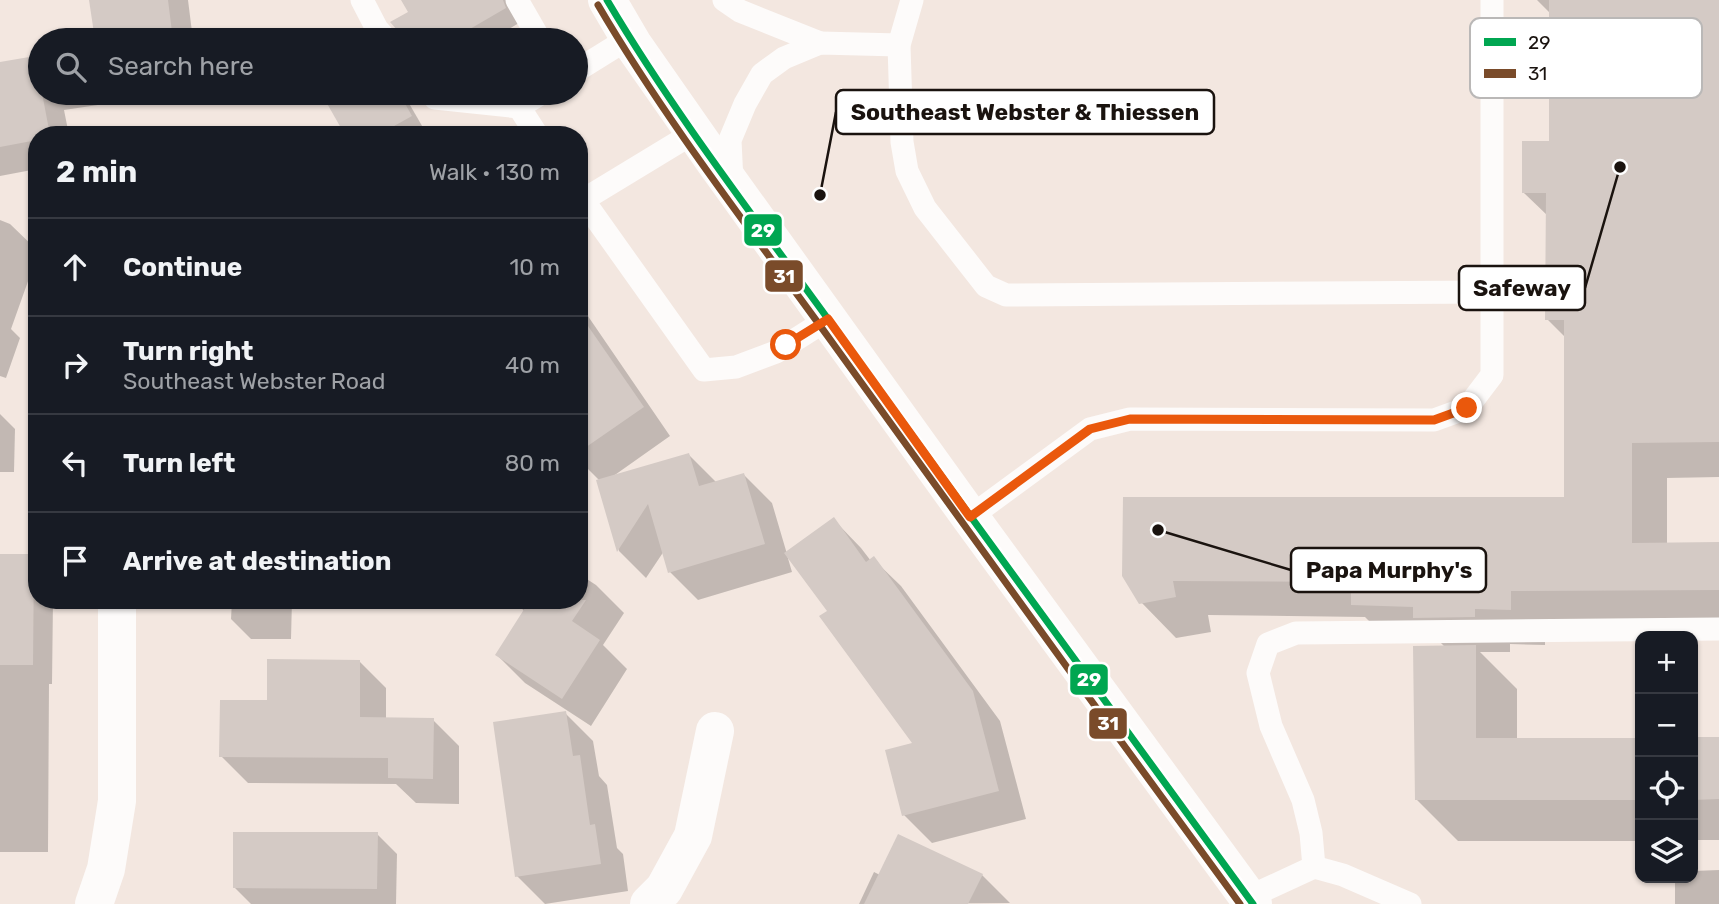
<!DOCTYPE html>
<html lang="en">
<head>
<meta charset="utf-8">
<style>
  body { margin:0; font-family:Rubik,sans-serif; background:#20242c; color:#f1f3f6 }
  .controls { position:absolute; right:21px; bottom:21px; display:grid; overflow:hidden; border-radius:14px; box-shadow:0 2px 5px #0004 }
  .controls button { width:63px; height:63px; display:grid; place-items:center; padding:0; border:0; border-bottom:2px solid #363941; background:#171b24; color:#f1f3f6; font:35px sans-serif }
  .stop { position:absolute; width:21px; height:21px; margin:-16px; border:5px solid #ea580c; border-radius:50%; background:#fff }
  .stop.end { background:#ea580c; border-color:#fff; box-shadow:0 2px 7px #0008 }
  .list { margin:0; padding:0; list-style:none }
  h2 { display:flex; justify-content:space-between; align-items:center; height:91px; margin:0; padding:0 28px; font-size:30px }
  h2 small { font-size:23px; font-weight:400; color:#9ea1a6 }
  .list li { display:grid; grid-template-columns:46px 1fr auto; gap:21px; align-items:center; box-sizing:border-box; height:98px; padding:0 28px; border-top:2px solid #363941 }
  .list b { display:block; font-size:26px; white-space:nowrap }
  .list p { margin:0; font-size:23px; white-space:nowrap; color:#9ea1a6 }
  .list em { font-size:23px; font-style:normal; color:#9ea1a6 }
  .icon { flex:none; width:38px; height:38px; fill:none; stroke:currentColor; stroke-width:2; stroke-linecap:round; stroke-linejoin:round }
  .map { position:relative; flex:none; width:1719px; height:904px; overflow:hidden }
  .search { position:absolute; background:#171b24; box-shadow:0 2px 5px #0004; left:28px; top:28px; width:560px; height:77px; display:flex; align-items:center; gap:18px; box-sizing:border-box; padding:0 24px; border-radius:38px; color:#9ea1a6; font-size:26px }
  .panel { position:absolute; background:#171b24; box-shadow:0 2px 5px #0004; left:28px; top:126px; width:560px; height:483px; border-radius:28px }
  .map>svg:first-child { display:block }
  .shadow { fill:#0003 }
  .building { fill:#d4cac5 }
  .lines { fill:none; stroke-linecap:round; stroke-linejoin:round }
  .lane { stroke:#fdfbfa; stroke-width:23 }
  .street { stroke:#fdfbfa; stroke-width:38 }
  .secondary { stroke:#fdfbfa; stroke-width:38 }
  .bus-1-casing { stroke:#fff; stroke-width:12 }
  .bus-2-casing { stroke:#fff; stroke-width:12 }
  .bus-1 { stroke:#00a651; stroke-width:7 }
  .bus-2 { stroke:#7a4b2a; stroke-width:7 }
  .route { stroke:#ea580c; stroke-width:9 }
  .key { fill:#fff; stroke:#bab8b7; stroke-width:2 }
  .key-label { font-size:19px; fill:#1a130f }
  .leader { fill:none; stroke:#1a130f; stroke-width:2.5 }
  .callout-dot { fill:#1a130f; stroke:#fff; stroke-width:2.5 }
  .callout { fill:#fff; stroke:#1a130f; stroke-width:2.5 }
  .callout-label { font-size:23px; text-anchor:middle; font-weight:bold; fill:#1a130f }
  .line-badge { stroke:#fff; stroke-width:2.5 }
  .badge-label { font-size:19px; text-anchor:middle; font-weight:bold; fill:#fff }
</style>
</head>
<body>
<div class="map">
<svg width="1719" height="904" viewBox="0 0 1719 904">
  <rect width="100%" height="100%" fill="#f3e7e0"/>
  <g class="shadow">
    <path d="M 91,0 L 188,0 L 193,40 L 97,40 Z"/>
    <path d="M 403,0 L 517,0 L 519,23 L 490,40 L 402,40 L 411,12 Z"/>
    <path d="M 1537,0 L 1719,0 L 1719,477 L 1667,478 L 1667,544 L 1719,544 L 1719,625 L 1545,626 L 1545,645 L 1510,644 L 1510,652 L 1480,652 L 1517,689 L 1517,739 L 1640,739 L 1640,841 L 1458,841 L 1416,799 L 1445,647 L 1439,641 L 1388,640 L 1365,617 L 1208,615 L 1211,632 L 1176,638 L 1141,602 L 1124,575 L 1566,498 L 1566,338 L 1547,319 L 1548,216 L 1523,192 L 1551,143 L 1551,14 Z"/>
    <path d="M 40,56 L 40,93 L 179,93 L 64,110 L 69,135 L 37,135 L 37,169 L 0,176 L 0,64 Z"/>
    <path d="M 323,93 L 403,93 L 425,131 L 419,135 L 347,135 Z"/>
    <path d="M 0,220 L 10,224 L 37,250 L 37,256 L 11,329 L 20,338 L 6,378 L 0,376 Z"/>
    <path d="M 579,303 L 670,436 L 612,477 L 689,455 L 717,483 L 744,475 L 772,503 L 787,554 L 834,520 L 861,548 L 871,561 L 873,559 L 901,586 L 1000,721 L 1026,819 L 932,843 L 904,815 L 915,744 L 829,611 L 787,555 L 792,572 L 698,600 L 670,572 L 664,551 L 646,578 L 619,551 L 600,481 L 579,460 Z"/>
    <path d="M 0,414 L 15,429 L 14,472 L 0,472 Z"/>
    <path d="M 0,556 L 33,556 L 37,559 L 37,600 L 53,600 L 52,684 L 49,684 L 48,852 L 0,852 Z"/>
    <path d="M 579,574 L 596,585 L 624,613 L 603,645 L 627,669 L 591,726 L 525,683 L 497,655 L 525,612 L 517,603 L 519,600 L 579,600 Z"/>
    <path d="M 232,600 L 352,600 L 292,600 L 291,639 L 251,639 L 231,619 Z"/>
    <path d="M 360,662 L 386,688 L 386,719 L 433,720 L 459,746 L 459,804 L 416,803 L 396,784 L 248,783 L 221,756 L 269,702 Z"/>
    <path d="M 565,713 L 593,741 L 599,776 L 607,785 L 617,848 L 623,854 L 628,891 L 545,904 L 517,876 Z"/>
    <rect x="1693" y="739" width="26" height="101"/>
    <path d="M 377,834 L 397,854 L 396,904 L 251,904 L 235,888 Z"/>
    <path d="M 1719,870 L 1719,904 L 1675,904 L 1675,878 L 1693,878 L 1693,871 Z"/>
    <path d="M 874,872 L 880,875 L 982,875 L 1010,903 L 859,904 Z"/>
  </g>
  <g class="building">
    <path d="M 89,0 L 168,0 L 173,40 L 95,40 Z"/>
    <path d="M 401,0 L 503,0 L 506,8 L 451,40 L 401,40 L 398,31 L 390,22 L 408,12 Z"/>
    <path d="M 1549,0 L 1719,0 L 1719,442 L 1632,443 L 1632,543 L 1719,542 L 1719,590 L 1511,591 L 1511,610 L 1475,609 L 1475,617 L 1413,618 L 1413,607 L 1351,605 L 1351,582 L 1173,581 L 1176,597 L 1139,604 L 1122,576 L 1123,497 L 1564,497 L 1564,320 L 1545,320 L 1546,193 L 1522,193 L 1522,141 L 1549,141 Z"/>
    <path d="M 35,56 L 50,135 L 37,135 L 37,140 L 0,147 L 0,62 Z"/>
    <path d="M 321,93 L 399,93 L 412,116 L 378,135 L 345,135 Z"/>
    <path d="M 579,313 L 644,407 L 579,452 Z"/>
    <path d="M 689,453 L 699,486 L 744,473 L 765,544 L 668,573 L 648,504 L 617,552 L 596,480 Z"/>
    <path d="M 834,517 L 866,562 L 874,556 L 973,691 L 999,791 L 902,816 L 885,750 L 912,743 L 819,616 L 827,611 L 784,553 Z"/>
    <path d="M 0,554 L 34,554 L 33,665 L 0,665 Z"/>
    <path d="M 530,600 L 586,600 L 572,621 L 600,640 L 562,699 L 495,655 Z"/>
    <path d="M 1476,645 L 1476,738 L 1640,738 L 1640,800 L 1415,800 L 1413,646 Z"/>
    <path d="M 267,659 L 360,660 L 360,717 L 434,718 L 433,779 L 388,778 L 388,758 L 219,757 L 220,700 L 267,700 Z"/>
    <path d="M 566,711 L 573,756 L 580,755 L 590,825 L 595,824 L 601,864 L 515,877 L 493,722 Z"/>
    <path d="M 1693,737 L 1719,737 L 1719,799 L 1693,800 Z"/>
    <path d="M 233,832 L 378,832 L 377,889 L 233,888 Z"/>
    <path d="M 898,834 L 983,874 L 968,904 L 864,904 Z"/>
  </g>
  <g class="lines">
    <g class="lane">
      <path d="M 362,0 L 377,29 L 387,40"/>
      <path d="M 517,0 L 540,40"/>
      <path d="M 724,0 L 740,11 L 820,43"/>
      <path d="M 912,0 L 899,45 L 902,142 L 907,171 L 925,208 L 986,286 L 1006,295 L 1493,292"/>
      <path d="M 576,71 L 629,38"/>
      <path d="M 431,93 L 435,98 L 519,107 L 542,93"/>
      <path d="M 519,107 L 537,135"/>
      <path d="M 695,132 L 583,200 L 704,370 L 736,367 L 776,352 L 828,319"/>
      <path d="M 732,182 L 730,140 L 745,104 L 762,74 L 784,58 L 820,43 L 899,45"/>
      <path d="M 970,517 L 1090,429 L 1130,419 L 1434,420 L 1467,408 L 1492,375 L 1492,0"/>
      <path d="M 1314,867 L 1343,875 L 1410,904"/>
      <path d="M 1249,897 L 1314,867 L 1311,833 L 1303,800 L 1271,726 L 1258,673 L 1268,644 L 1296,633 L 1719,629"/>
    </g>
    <g class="street">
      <path d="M 94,904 L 106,869 L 117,801 L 117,600"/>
      <path d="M 649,904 L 664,889 L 693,836 L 715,731"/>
    </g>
    <path class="secondary" d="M 607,0 L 634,46 L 715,162 L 970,517 L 1253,904"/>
    <g class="bus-1-casing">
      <path id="bus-1" d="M 607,0 C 675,115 758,222 836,330 C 974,522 1113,713 1253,904"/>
    </g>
    <g class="bus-2-casing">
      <path id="bus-2" d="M 598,5 C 666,121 750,229 829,338 C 965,528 1102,716 1240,904"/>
    </g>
    <use href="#bus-1" class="bus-1"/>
    <use href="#bus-2" class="bus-2"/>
  </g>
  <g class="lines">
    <path class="route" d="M 786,345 L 828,319 L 970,517 L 1090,429 L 1130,419 L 1434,420 L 1467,408"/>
  </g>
  <rect x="1470" y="18" width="232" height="80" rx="10" class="key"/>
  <rect x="1484" y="38" width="32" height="8" fill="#00a651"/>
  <rect x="1484" y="69" width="32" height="9" fill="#7a4b2a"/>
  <g class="key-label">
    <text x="1528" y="49">29</text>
    <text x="1528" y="80">31</text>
  </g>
  <path class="leader" d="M820 195L836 112M1620 167L1585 288M1158 530L1291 570"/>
  <g class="callout-dot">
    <circle cx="820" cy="195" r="7"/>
    <circle cx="1620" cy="167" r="7"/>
    <circle cx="1158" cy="530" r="7"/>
  </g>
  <g class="callout">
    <rect x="836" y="90" width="378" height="44" rx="7"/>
    <rect x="1459" y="266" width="126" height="44" rx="7"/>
    <rect x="1291" y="548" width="195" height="44" rx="7"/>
  </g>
  <g class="callout-label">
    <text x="1025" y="120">Southeast Webster &amp; Thiessen</text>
    <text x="1522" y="296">Safeway</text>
    <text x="1389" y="578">Papa Murphy's</text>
  </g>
  <g class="line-badge">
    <rect x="743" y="213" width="40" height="34" rx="7" fill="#00a651"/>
    <rect x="764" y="259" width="40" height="34" rx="7" fill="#7a4b2a"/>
    <rect x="1069" y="663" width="40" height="33" rx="7" fill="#00a651"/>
    <rect x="1088" y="707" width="40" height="33" rx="7" fill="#7a4b2a"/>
  </g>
  <g class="badge-label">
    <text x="763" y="237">29</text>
    <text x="784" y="283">31</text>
    <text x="1089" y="686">29</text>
    <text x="1108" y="730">31</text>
  </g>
</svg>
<div class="controls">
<button>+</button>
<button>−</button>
<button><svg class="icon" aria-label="locate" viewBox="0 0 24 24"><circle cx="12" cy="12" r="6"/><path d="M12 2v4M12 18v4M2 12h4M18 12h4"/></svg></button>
<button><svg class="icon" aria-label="layers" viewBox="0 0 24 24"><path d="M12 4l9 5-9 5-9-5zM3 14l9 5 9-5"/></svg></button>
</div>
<div class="stop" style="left:786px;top:345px"></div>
<div class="stop end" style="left:1467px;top:408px"></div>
<div class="search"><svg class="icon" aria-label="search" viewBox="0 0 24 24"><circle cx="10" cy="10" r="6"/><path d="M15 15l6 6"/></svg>Search here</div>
<section class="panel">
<h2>2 min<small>Walk · 130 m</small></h2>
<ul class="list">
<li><svg class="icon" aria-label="ahead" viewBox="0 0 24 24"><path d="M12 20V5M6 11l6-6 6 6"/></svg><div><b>Continue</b></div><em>10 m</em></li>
<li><svg class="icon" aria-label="right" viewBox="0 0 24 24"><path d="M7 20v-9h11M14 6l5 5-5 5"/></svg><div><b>Turn right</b><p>Southeast Webster Road</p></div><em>40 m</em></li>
<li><svg class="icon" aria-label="left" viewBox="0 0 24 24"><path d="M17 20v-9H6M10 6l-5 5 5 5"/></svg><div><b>Turn left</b></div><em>80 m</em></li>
<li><svg class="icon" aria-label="arrive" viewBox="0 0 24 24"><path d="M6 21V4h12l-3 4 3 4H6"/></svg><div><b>Arrive at destination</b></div></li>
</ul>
</section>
</div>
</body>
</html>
